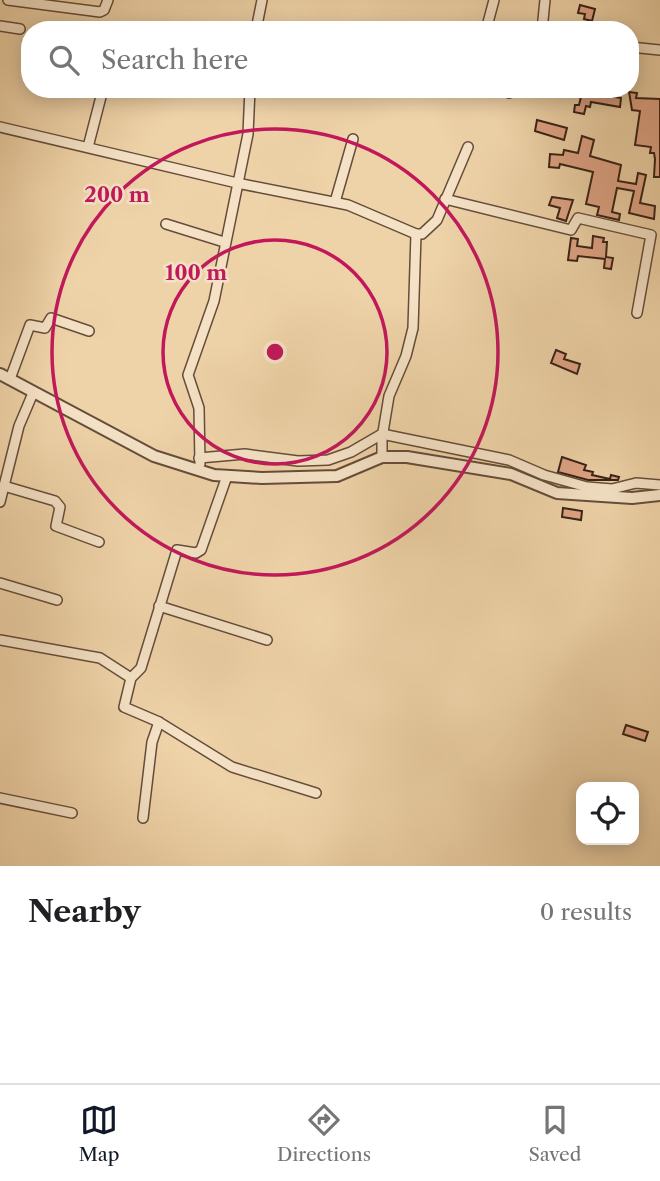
<!DOCTYPE html>
<html lang="en">
<head>
<meta charset="utf-8">
<style>
  body { margin:0; font-family:"Libre Caslon Text",serif; background:#f2f2f2; color:#202124 }
  .controls { position:absolute; right:21px; bottom:21px; display:grid; overflow:hidden; border-radius:14px; box-shadow:0 4px 18px #0003 }
  .controls button { width:63px; height:63px; display:grid; place-items:center; padding:0; border:0; border-bottom:2px solid #e0e0e0; background:#fff; color:#202124; font:35px sans-serif }
  .list { margin:0; padding:0; list-style:none }
  h2 { display:flex; justify-content:space-between; align-items:center; height:91px; margin:0; padding:0 28px; font-size:30px }
  h2 small { font-size:23px; font-weight:400; color:#757577 }
  .icon { flex:none; width:38px; height:38px; fill:none; stroke:currentColor; stroke-width:2; stroke-linecap:round; stroke-linejoin:round }
  .map { position:relative; flex:none; width:660px; height:866px; overflow:hidden }
  .search { position:absolute; background:#fff; box-shadow:0 4px 18px #0003; left:21px; right:21px; top:21px; height:77px; display:flex; align-items:center; gap:18px; box-sizing:border-box; padding:0 24px; border-radius:28px; color:#757577; font-size:26px }
  .sheet { height:217px; background:#fff }
  nav { display:flex; justify-content:space-around; align-items:center; box-sizing:border-box; height:98px; border-top:2px solid #e0e0e0; background:#fff; font-size:19px; color:#757577 }
  nav a { display:grid; justify-items:center; gap:4px }
  nav .on { color:#111827 }
  .map>svg:first-child { display:block }
  .building { fill:#e0a486; stroke:#372015; stroke-width:2 }
  .lines { fill:none; stroke-linecap:round; stroke-linejoin:round }
  .minor-casing { stroke:#654d3a; stroke-width:12 }
  .tertiary-casing { stroke:#654d3a; stroke-width:14 }
  .minor { stroke:#f5e2c6; stroke-width:9 }
  .tertiary { stroke:#f5e2c6; stroke-width:10 }
  .ring { fill:none; stroke:#c2185b; stroke-width:3.5 }
  .centre { fill:#c2185b; stroke:#f5e2c6; stroke-width:3.5 }
  .ring-label { font-size:21px; text-anchor:middle; font-weight:bold; fill:#c2185b; stroke:#f5e2c6; stroke-width:5; stroke-linejoin:round; paint-order:stroke }
</style>
</head>
<body>
<div class="map">
<svg width="660" height="866" viewBox="0 0 660 866">
  <rect width="100%" height="100%" fill="#efd3a8"/>
  <filter id="stains"><feTurbulence type="fractalNoise" baseFrequency=".00286" numOctaves="4"/><feColorMatrix values="0 0 0 0 .2 0 0 0 0 .09 0 0 0 0 .02 0 0 0 .5 -.17"/></filter>
  <radialGradient id="worn" r=".72"><stop offset=".6" stop-color="#630" stop-opacity="0"/><stop offset="1" stop-color="#630" stop-opacity=".3"/></radialGradient>
  <g class="building">
    <path d="M 580,5 L 595,9 L 592,21 L 584,19 L 585,14 L 578,13 Z"/>
    <path d="M 583,89 L 596,89 L 595,94 L 621,98 L 620,107 L 591,102 L 590,107 L 586,106 L 584,114 L 574,112 L 575,105 L 579,105 Z"/>
    <path d="M 629,92 L 637,93 L 636,98 L 660,99 L 660,177 L 654,177 L 655,159 L 654,153 L 650,153 L 651,147 L 635,145 L 640,111 L 632,110 Z"/>
    <path d="M 537,120 L 567,128 L 564,140 L 535,131 Z"/>
    <path d="M 582,136 L 594,140 L 590,156 L 621,165 L 618,181 L 636,184 L 638,173 L 646,175 L 640,203 L 655,206 L 654,219 L 629,213 L 634,191 L 617,188 L 612,212 L 620,214 L 619,220 L 597,215 L 599,207 L 586,204 L 593,172 L 560,164 L 559,168 L 549,167 L 550,154 L 563,155 L 564,150 L 578,153 Z"/>
    <path d="M 552,197 L 573,200 L 566,221 L 557,218 L 560,208 L 549,205 Z"/>
    <path d="M 593,236 L 604,238 L 603,242 L 607,242 L 606,257 L 613,258 L 611,269 L 604,268 L 605,259 L 578,256 L 577,261 L 568,260 L 571,238 L 578,239 L 577,246 L 592,248 Z"/>
    <path d="M 556,350 L 566,354 L 564,359 L 580,364 L 577,374 L 551,363 Z"/>
    <path d="M 562,457 L 586,465 L 584,470 L 593,472 L 592,475 L 610,479 L 611,475 L 619,477 L 618,480 L 588,480 L 558,472 Z"/>
    <path d="M 563,508 L 582,511 L 581,520 L 562,517 Z"/>
    <path d="M 626,725 L 648,732 L 645,741 L 623,734 Z"/>
  </g>
  <g class="lines">
    <g class="minor-casing">
      <g id="minor">
        <path d="M 8,0 L 100,12 L 104,10 L 108,0"/>
        <path d="M 0,26 L 20,29"/>
        <path d="M 256,30 L 262,0"/>
        <path d="M 486,30 L 494,0"/>
        <path d="M 542,30 L 545,0"/>
        <path d="M 630,47 L 660,50"/>
        <path d="M 509,93 L 516,89"/>
        <path d="M 0,127 L 237,183 L 348,205 L 416,234 L 422,234 L 437,220 L 468,147"/>
        <path d="M 88,147 L 103,89"/>
        <path d="M 445,199 L 571,230 L 578,218 L 651,235 L 637,313"/>
        <path d="M 335,202 L 353,139"/>
        <path d="M 166,224 L 224,242"/>
        <path d="M 10,379 L 30,325 L 45,328 L 51,318 L 89,331"/>
        <path d="M 382,457 L 382,438 L 389,396 L 406,356 L 413,328 L 416,234"/>
        <path d="M 199,458 L 245,454 L 298,461 L 328,460 L 351,452 L 382,434 L 509,460 L 544,475 L 587,487 L 612,489 L 636,483 L 660,485"/>
        <path d="M 200,464 L 199,408 L 188,375 L 214,301 L 248,134 L 250,89"/>
        <path d="M 227,476 L 201,550 L 196,553 L 177,550 L 141,668 L 131,678 L 124,707 L 159,722 L 232,767 L 316,793"/>
        <path d="M 4,486 L 55,501 L 60,507 L 56,526 L 99,542"/>
        <path d="M 0,502 L 19,426 L 33,393"/>
        <path d="M 0,583 L 57,600"/>
        <path d="M 159,606 L 267,640"/>
        <path d="M 0,640 L 100,658 L 131,678"/>
        <path d="M 0,798 L 72,813"/>
        <path d="M 143,818 L 152,742 L 159,722"/>
      </g>
    </g>
    <g class="tertiary-casing">
      <path id="tertiary" d="M 0,374 L 154,456 L 214,475 L 262,478 L 337,476 L 382,457 L 407,457 L 511,474 L 557,493 L 632,498 L 660,495"/>
    </g>
    <use href="#minor" class="minor"/>
    <use href="#tertiary" class="tertiary"/>
  </g>
  <g class="ring">
    <circle cx="275" cy="352" r="112"/>
    <circle cx="275" cy="352" r="223"/>
  </g>
  <circle cx="275" cy="352" r="10" class="centre"/>
  <g class="ring-label">
    <text x="117" y="202">200 m</text>
    <text x="196" y="280">100 m</text>
  </g>
  <rect width="100%" height="100%" filter="url(#stains)"/>
  <rect width="100%" height="100%" fill="url(#worn)"/>
</svg>
<div class="controls">
<button><svg class="icon" aria-label="locate" viewBox="0 0 24 24"><circle cx="12" cy="12" r="6"/><path d="M12 2v4M12 18v4M2 12h4M18 12h4"/></svg></button>
</div>
<div class="search"><svg class="icon" aria-label="search" viewBox="0 0 24 24"><circle cx="10" cy="10" r="6"/><path d="M15 15l6 6"/></svg>Search here</div>
</div>
<section class="sheet">
<h2>Nearby<small>0 results</small></h2>
<ul class="list">
</ul>
</section>
<nav>
<a class="on"><svg class="icon" aria-label="map" viewBox="0 0 24 24"><path d="M3 6l6-2 6 2 6-2v14l-6 2-6-2-6 2zM9 4v14M15 6v14"/></svg>Map</a>
<a><svg class="icon" aria-label="directions" viewBox="0 0 24 24"><path d="M12 3l9 9-9 9-9-9zM9 14v-3h6M13 9l2 2-2 2"/></svg>Directions</a>
<a><svg class="icon" aria-label="saved" viewBox="0 0 24 24"><path d="M7 4h10v16l-5-4-5 4z"/></svg>Saved</a>
</nav>
</body>
</html>
